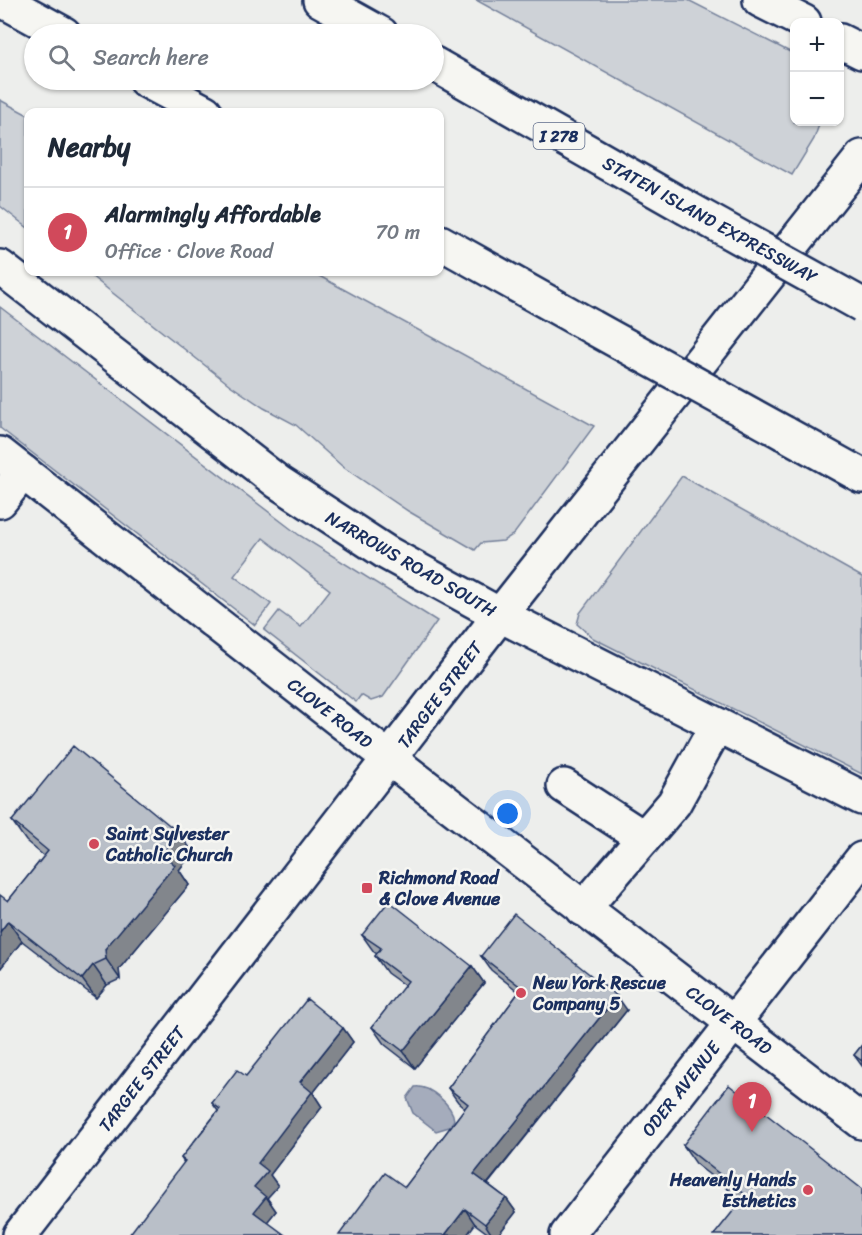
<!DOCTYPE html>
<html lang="en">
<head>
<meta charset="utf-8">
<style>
  body { margin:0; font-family:Sriracha,sans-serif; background:#f6f6f7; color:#1f2937 }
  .controls { position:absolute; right:18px; top:18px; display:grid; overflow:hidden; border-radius:12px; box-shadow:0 2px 4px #0004 }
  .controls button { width:54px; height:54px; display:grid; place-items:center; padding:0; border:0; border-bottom:2px solid #e0e1e3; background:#fff; color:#1f2937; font:30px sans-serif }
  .you { position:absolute; left:508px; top:814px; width:21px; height:21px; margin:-15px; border:4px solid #fff; border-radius:50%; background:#1a73e8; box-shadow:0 0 0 9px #1a73e833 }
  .badge { display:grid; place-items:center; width:39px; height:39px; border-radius:50%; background:#d1495b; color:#fff; font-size:20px; font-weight:700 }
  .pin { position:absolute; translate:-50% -50px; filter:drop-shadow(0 2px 3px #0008) }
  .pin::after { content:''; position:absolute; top:32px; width:21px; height:18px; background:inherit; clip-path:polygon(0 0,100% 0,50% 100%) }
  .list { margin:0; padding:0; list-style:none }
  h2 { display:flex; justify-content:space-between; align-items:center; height:78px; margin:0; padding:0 24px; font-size:26px }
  h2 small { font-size:20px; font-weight:400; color:#747a83 }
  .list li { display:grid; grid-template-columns:39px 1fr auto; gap:18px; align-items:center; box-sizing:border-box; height:90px; padding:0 24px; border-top:2px solid #e0e1e3 }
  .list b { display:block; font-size:22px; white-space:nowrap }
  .list p { margin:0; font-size:20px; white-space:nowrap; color:#747a83 }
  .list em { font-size:20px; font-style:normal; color:#747a83 }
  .icon { flex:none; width:33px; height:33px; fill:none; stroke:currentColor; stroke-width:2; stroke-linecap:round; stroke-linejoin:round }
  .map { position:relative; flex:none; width:862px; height:1235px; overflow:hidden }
  .search { position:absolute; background:#fff; box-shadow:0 2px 4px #0004; left:24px; top:24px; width:420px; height:66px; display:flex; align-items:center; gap:15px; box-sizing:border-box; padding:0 21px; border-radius:33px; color:#747a83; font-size:22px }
  .panel { position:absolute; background:#fff; box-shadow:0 2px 4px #0004; left:24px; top:108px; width:420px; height:168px; border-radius:12px }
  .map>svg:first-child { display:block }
  .green { fill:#ced2d7; stroke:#74809a; stroke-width:1.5 }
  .water { fill:#a5acbc; stroke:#6e7a96; stroke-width:1.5 }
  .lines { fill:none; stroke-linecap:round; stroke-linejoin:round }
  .minor-casing { stroke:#1b2f5e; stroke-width:38 }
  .major-casing { stroke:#1b2f5e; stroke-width:38 }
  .highway-casing { stroke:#1b2f5e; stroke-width:38 }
  .minor { stroke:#f6f6f2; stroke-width:33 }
  .major { stroke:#f6f6f2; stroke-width:33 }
  .highway { stroke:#f6f6f2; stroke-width:33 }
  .highway-bridge-casing { stroke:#1b2f5e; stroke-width:38; stroke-linecap:butt }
  .highway-bridge { stroke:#f6f6f2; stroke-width:33 }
  .wall { fill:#9fa4ac; stroke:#1b2f5e; stroke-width:1.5 }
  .shaded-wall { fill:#82868c; stroke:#1b2f5e; stroke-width:1.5 }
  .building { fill:#b9bfc8; stroke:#1b2f5e; stroke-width:1.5 }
  .poi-dot { fill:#d1495b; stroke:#f6f6f2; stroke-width:2 }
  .labels { text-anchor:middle; stroke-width:5; stroke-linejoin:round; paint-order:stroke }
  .shield { fill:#f6f6f2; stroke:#5d6b8a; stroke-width:1.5 }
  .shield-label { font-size:16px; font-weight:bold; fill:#1b2f5e }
  .street-label { font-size:18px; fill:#1b2f5e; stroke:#f6f6f2 }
  .poi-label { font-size:18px; font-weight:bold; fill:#1b2f5e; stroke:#f6f6f2; text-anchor:start }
</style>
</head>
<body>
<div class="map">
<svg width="862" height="1235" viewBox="0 0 862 1235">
  <rect width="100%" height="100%" fill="#edeeec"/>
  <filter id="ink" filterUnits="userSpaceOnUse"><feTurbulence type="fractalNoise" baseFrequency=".0167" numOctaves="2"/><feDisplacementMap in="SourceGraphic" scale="12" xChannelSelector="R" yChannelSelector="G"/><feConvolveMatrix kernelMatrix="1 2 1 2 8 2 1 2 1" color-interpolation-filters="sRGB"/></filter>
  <g filter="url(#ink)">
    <g class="green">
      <path d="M 476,0 L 688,0 L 794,54 L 794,122 L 820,122 L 814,139 L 792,175 Z"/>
      <path d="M 0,100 L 28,115 L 28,228 L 0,206 Z"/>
      <path d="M 86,272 L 312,272 L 594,426 L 514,534 L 503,541 L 481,543 L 475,550 L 408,511 L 343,467 L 296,425 L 264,408 L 230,385 Z"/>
      <path d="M 0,307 L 299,535 L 437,621 L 383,697 L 371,701 L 361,695 L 356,702 L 264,630 L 279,611 L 301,627 L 330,590 L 263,538 L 234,576 L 271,604 L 255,625 L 0,428 Z"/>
      <path d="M 682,476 L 862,577 L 862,774 L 593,638 L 577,624 L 580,613 Z"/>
    </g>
    <path class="water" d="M 415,1087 C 429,1085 453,1105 454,1120 L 449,1127 L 436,1131 L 413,1113 L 407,1098 Z"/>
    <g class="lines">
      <g class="minor-casing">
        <g id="minor">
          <path d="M 0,454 L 351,729 L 862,1122"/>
          <path d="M 0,501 L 23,472"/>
          <path d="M 564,786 L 644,838"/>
          <path d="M 583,909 L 674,803 L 717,725"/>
          <path d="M 567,1235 L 862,859"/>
        </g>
      </g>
      <g class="major-casing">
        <g id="major">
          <path d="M 760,0 L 804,22"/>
          <path d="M 840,41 L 862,52"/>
          <path d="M 0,267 L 278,482 L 387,553 L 500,615 L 862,798"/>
          <path d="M 20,1235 L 500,615 L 862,157"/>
        </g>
      </g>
      <g class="highway-casing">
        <g id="highway">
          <path d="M 2,0 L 64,34"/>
          <path d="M 320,0 L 381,34"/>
          <path d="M 434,64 L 685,207"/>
          <path d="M 145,80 L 205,112"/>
          <path d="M 440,242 L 592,327"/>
          <path d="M 784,433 L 862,476"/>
        </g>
      </g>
      <use href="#minor" class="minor"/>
      <use href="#major" class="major"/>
      <use href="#highway" class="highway"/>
      <g class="highway-bridge-casing">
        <g id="highway-bridge">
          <path d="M 685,207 L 862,305"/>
          <path d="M 592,327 L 784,433"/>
        </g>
      </g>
      <use href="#highway-bridge" class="highway-bridge"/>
    </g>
    <g class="wall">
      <path d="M 12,821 L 193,852 L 179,870 L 189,885 L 119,969 L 120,979 L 107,985 L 96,998 L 22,941 L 0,969 L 8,901 L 44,856 L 26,841 Z"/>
      <path d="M 362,935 L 472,966 L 484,983 L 415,1068 L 384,1044 L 372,1027 L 405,986 L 387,973 L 375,956 L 377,954 L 374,952 Z"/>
      <path d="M 481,956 L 627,1010 L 488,1184 L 506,1198 L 516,1212 L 498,1235 L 490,1235 L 475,1224 L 405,1187 L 465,1108 L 458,1102 L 448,1088 L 519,992 L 491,970 Z"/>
      <path d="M 343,1028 L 353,1042 L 313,1093 L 322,1107 L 270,1175 L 278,1186 L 267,1198 L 276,1211 L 267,1222 L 184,1163 L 181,1158 L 218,1111 L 212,1103 L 246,1076 Z"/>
      <path d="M 862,1045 L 862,1066 L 854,1055 Z"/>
      <path d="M 683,1145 L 862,1189 L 742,1200 L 697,1165 Z"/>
    </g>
    <g class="shaded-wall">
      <path d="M 179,833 L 193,852 L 179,870 L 189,885 L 119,969 L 120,979 L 106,959 L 105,949 L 162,854 Z"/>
      <path d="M 8,921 L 22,941 L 0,969 L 0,932 Z"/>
      <path d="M 93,965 L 107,985 L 96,998 L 82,979 Z"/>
      <path d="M 472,966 L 484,983 L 415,1068 L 403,1051 Z"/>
      <path d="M 617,996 L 627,1010 L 484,1188 L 474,1174 Z"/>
      <path d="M 343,1028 L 353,1042 L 313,1093 L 322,1107 L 270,1175 L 278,1186 L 267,1198 L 276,1211 L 264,1226 L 254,1212 L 254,1187 L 258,1163 L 300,1082 Z"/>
      <path d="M 506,1198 L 516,1212 L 498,1235 L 492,1235 L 485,1224 Z"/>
      <path d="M 465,1209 L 475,1224 L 467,1235 L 445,1235 Z"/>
    </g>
    <g class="building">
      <path d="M 73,746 L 179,833 L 162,854 L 175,865 L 105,949 L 106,959 L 93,965 L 82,979 L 8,921 L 0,932 L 0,895 L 8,901 L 48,851 L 12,821 Z"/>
      <path d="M 389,901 L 472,966 L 403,1051 L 372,1027 L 408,981 L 375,956 L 381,948 L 362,935 Z"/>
      <path d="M 514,914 L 617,996 L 474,1174 L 506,1198 L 485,1224 L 465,1209 L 445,1235 L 339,1235 L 385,1173 L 405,1187 L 468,1104 L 448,1088 L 522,988 L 481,956 Z"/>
      <path d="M 307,999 L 343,1028 L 300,1082 L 312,1092 L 258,1163 L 268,1171 L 254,1187 L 266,1197 L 254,1212 L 285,1235 L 129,1235 L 185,1161 L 181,1158 L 220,1109 L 212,1103 L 237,1070 L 246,1076 Z"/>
      <path d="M 862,1045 L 862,1061 L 854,1055 Z"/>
      <path d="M 729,1085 L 862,1189 L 862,1235 L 714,1235 L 746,1195 L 683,1145 Z"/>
    </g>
  </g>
  <g class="poi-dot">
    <circle cx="94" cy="844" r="6"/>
    <rect x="361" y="882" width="12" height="12" rx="3"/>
    <circle cx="521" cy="993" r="6"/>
    <circle cx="808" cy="1190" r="6"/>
  </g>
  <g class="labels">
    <rect class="shield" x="533.5" y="123" width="51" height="26" rx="4.5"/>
    <g class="shield-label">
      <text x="559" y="142">I 278</text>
    </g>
    <g class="street-label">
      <text transform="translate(710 220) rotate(29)" y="6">STATEN ISLAND EXPRESSWAY</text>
      <text transform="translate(411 564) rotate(30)" y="6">NARROWS ROAD SOUTH</text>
      <text transform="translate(440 695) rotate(-53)" y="6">TARGEE STREET</text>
      <text transform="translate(330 713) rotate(38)" y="6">CLOVE ROAD</text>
      <text transform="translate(729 1020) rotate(37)" y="6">CLOVE ROAD</text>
      <text transform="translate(142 1079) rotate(-52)" y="6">TARGEE STREET</text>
      <text transform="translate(681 1089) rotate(-52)" y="6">ODER AVENUE</text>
    </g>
    <g class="poi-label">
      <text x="106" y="840">Saint Sylvester<tspan x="106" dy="21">Catholic Church</tspan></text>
      <text x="379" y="884">Richmond Road<tspan x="379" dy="21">&amp; Clove Avenue</tspan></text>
      <text x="533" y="989">New York Rescue<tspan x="533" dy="21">Company 5</tspan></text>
      <text x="796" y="1186" text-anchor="end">Heavenly Hands<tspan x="796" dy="21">Esthetics</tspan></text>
    </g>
  </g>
</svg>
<div class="controls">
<button>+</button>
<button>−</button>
</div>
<div class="you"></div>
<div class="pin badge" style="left:752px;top:1132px">1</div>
<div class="search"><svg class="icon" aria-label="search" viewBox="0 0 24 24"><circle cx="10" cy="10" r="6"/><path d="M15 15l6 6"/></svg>Search here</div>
<section class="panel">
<h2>Nearby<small></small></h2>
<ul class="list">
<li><span class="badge">1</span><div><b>Alarmingly Affordable</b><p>Office · Clove Road</p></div><em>70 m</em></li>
</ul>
</section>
</div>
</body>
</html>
